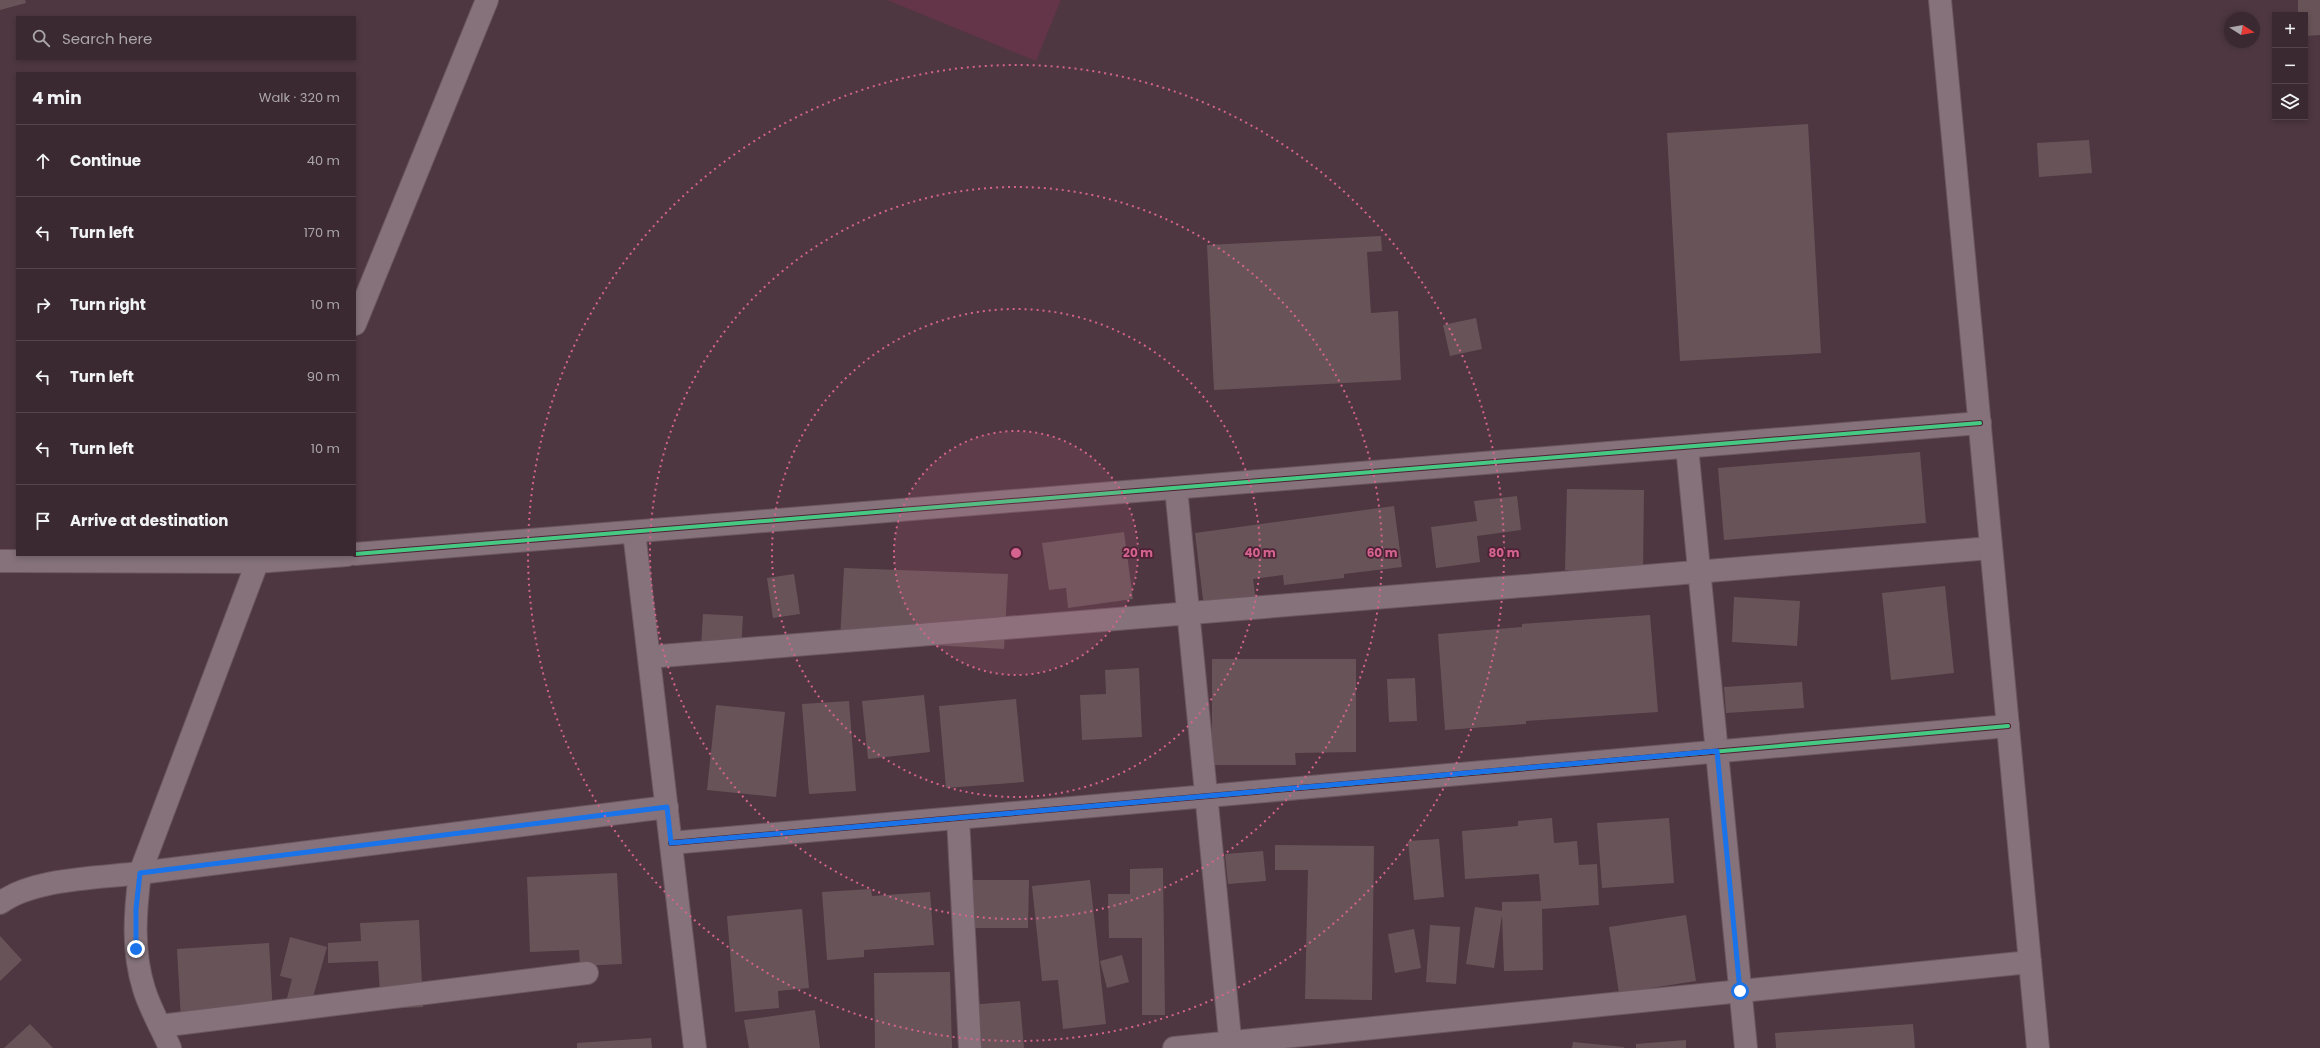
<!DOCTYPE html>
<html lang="en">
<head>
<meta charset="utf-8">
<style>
  body { margin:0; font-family:Poppins,sans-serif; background:#413138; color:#f1f3f6 }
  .controls { position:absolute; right:12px; top:12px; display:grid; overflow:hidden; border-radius:0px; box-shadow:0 2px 6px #0003 }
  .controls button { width:36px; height:36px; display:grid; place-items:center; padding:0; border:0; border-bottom:1px solid #54454c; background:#3a2930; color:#f1f3f6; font:20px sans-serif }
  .compass { position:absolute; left:2224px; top:12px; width:36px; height:36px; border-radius:50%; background:#3a2930; box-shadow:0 2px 6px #0003; rotate:101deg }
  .stop { position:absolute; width:12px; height:12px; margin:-9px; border:3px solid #1a73e8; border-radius:50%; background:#fff }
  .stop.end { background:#1a73e8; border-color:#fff; box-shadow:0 1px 4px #0008 }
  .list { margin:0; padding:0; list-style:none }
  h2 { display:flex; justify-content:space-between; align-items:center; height:52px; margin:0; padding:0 16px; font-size:17px }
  h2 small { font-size:13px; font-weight:400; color:#aba6ab }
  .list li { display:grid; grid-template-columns:26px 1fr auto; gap:12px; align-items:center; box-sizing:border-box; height:72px; padding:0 16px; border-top:1px solid #54454c }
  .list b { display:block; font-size:15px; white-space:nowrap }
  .list em { font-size:13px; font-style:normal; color:#aba6ab }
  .icon { flex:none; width:22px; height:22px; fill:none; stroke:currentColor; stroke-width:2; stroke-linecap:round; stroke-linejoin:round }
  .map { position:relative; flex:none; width:2320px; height:1048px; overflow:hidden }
  .search { position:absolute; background:#3a2930; box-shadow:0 2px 6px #0003; left:16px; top:16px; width:340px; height:44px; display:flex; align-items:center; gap:10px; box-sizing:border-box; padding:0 14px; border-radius:0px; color:#aba6ab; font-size:15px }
  .panel { position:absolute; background:#3a2930; box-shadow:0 2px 6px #0003; left:16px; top:72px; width:340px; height:484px; border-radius:0px }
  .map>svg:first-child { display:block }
  .built { fill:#643448 }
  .building { fill:#685458 }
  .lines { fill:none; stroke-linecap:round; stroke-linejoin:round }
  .street-casing { stroke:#6c565f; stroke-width:24 }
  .secondary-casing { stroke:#6c565f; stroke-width:24 }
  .street { stroke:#85727a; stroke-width:22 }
  .secondary { stroke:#85727a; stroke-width:22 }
  .cycleway-casing { stroke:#4d2235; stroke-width:6 }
  .cycleway { stroke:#46c982; stroke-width:4 }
  .route { stroke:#1a73e8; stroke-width:5 }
  .ring { fill:none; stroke:#d4638f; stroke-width:2; stroke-dasharray:2 4 }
  .centre { fill:#d4638f; stroke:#4d2235; stroke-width:2 }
  .ring-label { font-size:12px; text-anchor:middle; font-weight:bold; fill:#d4638f; stroke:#4d2235; stroke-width:3.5; stroke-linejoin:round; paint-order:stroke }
</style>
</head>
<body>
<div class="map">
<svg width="2320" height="1048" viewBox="0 0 2320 1048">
  <rect width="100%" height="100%" fill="#4e3740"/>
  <path class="built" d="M 887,0 L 1061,0 L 1036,61 Z"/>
  <g class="building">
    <path d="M 0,0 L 25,0 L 26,3 L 0,10 Z"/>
    <path d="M 2298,0 L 2320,0 L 2320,35 L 2305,36 L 2305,15 L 2298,15 Z"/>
    <path d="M 1808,124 L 1821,353 L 1680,361 L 1667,133 Z"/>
    <path d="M 2089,140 L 2092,173 L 2039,177 L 2037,143 Z"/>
    <path d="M 1381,236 L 1382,251 L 1367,252 L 1371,313 L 1398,311 L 1401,380 L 1214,390 L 1207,245 Z"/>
    <path d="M 1476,318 L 1482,349 L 1450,356 L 1443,325 Z"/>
    <path d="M 1920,452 L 1926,523 L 1724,540 L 1718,468 Z"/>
    <path d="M 1567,489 L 1644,490 L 1643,571 L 1565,570 Z"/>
    <path d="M 1517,496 L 1521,530 L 1477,536 L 1480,562 L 1436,568 L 1431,527 L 1477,521 L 1474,501 Z"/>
    <path d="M 1394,506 L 1402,567 L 1344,574 L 1344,578 L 1284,585 L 1283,575 L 1253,579 L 1257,609 L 1205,616 L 1195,533 Z"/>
    <path d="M 1124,532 L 1133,599 L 1068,608 L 1066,588 L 1049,590 L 1042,543 Z"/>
    <path d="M 844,568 L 1008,574 L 1004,649 L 840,640 Z"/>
    <path d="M 794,574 L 800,614 L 773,618 L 767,578 Z"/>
    <path d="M 1945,586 L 1954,673 L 1891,680 L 1882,593 Z"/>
    <path d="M 1734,597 L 1800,601 L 1797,646 L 1732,642 Z"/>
    <path d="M 703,614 L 743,616 L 741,649 L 701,647 Z"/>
    <path d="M 1650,615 L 1658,712 L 1526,721 L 1526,724 L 1445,730 L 1438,634 L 1522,627 L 1522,624 Z"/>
    <path d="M 1212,659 L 1356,659 L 1356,752 L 1295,753 L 1296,765 L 1212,765 Z"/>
    <path d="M 1139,668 L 1142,737 L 1082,740 L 1080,695 L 1106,694 L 1105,670 Z"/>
    <path d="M 1415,678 L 1417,721 L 1389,722 L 1387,679 Z"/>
    <path d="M 1802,682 L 1804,708 L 1726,713 L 1724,687 Z"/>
    <path d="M 924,695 L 930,752 L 868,759 L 862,701 Z"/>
    <path d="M 1016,699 L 1024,782 L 946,788 L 939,706 Z"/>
    <path d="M 849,701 L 856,791 L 809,794 L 802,704 Z"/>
    <path d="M 716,705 L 785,712 L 776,797 L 707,790 Z"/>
    <path d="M 1552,818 L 1554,843 L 1577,841 L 1579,865 L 1597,864 L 1599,905 L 1542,909 L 1543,970 L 1504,971 L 1502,915 L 1494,968 L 1466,964 L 1475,907 L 1502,911 L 1502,902 L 1541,901 L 1539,874 L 1465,879 L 1462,831 L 1518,826 L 1518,821 Z"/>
    <path d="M 1669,818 L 1674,883 L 1602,888 L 1597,823 Z"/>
    <path d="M 1439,839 L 1444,897 L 1414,900 L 1408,841 Z"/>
    <path d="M 1275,845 L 1374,846 L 1372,1000 L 1305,999 L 1308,870 L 1275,870 Z"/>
    <path d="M 1263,851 L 1266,881 L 1228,884 L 1225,854 Z"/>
    <path d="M 1163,868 L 1165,1015 L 1142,1015 L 1142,938 L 1109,938 L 1108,894 L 1130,894 L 1130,869 Z"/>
    <path d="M 617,873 L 622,964 L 580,966 L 579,950 L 530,952 L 527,877 Z"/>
    <path d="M 965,880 L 1029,880 L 1028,928 L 965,928 Z"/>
    <path d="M 1090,880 L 1106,1024 L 1063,1029 L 1058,980 L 1042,981 L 1032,886 Z"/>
    <path d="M 871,889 L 872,896 L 930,892 L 934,945 L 864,950 L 864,957 L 827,960 L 822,892 Z"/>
    <path d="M 802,909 L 809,988 L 778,991 L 779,1008 L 735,1012 L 727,916 Z"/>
    <path d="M 1686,915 L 1696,981 L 1619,993 L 1609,927 Z"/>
    <path d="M 419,920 L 423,1007 L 381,1009 L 378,961 L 328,963 L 328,943 L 361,941 L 360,923 Z"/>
    <path d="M 1430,925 L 1460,927 L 1456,984 L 1426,982 Z"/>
    <path d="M 1414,929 L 1421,968 L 1395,973 L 1388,934 Z"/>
    <path d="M 0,936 L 22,960 L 0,981 Z"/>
    <path d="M 290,937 L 327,947 L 311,1004 L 287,998 L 292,979 L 280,976 Z"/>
    <path d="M 269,943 L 273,1014 L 181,1020 L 177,949 Z"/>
    <path d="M 1122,955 L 1129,982 L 1107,988 L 1100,961 Z"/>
    <path d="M 950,972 L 952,1048 L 875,1048 L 874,973 Z"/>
    <path d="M 1020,1001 L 1024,1048 L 970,1048 L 967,1005 Z"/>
    <path d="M 815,1010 L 820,1048 L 749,1048 L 744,1020 Z"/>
    <path d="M 30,1024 L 53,1048 L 4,1048 Z"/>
    <path d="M 1913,1024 L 1915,1048 L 1776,1048 L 1775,1033 Z"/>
    <path d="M 651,1038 L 652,1048 L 577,1048 L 577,1043 Z"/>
    <path d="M 1686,1040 L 1686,1048 L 1636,1048 L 1636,1044 Z"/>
    <path d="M 1573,1042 L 1624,1047 L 1624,1048 L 1572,1048 Z"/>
  </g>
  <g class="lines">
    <g class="street-casing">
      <g id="street">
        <path d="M 1687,447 L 1746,1048"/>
        <path d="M 1176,488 L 1231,1048"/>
        <path d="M 634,532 L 695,1048"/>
        <path d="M 649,657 L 1991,548"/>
        <path d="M 958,818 L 970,1048"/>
        <path d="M 671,843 L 2008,726"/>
        <path d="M 140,873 L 667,807"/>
        <path d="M 160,1026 L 587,973"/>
        <path d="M 1174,1048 L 2030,962"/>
      </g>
    </g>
    <g class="secondary-casing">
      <g id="secondary">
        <path d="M 1940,0 L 2038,1048"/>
        <path d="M 355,324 L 487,0"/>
        <path d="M 355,554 L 1980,423"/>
        <path d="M 0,561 L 257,562 L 347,555"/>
        <path d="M 0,903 C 34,878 99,878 140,873"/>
        <path d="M 170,1048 C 162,1029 150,1009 144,989 C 132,951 135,912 140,873 L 260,555"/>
      </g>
    </g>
    <use href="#street" class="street"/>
    <use href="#secondary" class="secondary"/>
    <g class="cycleway-casing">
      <g id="cycleway">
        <path d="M 355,554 L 1980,423"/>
        <path d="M 671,843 L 2008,726"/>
      </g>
    </g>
    <use href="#cycleway" class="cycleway"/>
  </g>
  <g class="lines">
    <path class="route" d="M 136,949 L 136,909 L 140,873 L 667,807 L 671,843 L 1717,751 L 1740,991"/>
  </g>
  <circle cx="1016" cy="553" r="122" fill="#d4638f" fill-opacity=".12"/>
  <g class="ring">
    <circle cx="1016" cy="553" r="122"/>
    <circle cx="1016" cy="553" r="244"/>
    <circle cx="1016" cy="553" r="366"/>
    <circle cx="1016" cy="553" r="488"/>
  </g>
  <circle cx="1016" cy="553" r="6" class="centre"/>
  <g class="ring-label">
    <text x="1138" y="557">20 m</text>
    <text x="1260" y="557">40 m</text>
    <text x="1382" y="557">60 m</text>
    <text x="1504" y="557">80 m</text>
  </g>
</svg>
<div class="controls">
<button>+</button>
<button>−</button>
<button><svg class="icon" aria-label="layers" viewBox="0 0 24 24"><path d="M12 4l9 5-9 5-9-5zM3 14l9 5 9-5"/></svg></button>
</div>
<svg class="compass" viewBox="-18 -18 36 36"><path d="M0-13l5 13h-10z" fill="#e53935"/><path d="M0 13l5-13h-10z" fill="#aba6ab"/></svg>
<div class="stop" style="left:1740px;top:991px"></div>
<div class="stop end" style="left:136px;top:949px"></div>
<div class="search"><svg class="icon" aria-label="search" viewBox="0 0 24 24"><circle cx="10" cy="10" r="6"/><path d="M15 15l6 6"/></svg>Search here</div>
<section class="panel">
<h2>4 min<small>Walk · 320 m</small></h2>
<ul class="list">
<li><svg class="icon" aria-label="ahead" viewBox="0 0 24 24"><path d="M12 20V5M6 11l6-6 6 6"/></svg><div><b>Continue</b></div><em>40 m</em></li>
<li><svg class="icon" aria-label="left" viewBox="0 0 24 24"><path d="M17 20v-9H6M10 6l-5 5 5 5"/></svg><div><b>Turn left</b></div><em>170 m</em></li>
<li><svg class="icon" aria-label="right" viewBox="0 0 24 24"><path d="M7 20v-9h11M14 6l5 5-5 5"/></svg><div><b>Turn right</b></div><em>10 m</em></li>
<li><svg class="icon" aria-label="left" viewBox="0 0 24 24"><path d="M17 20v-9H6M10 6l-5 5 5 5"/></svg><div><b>Turn left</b></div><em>90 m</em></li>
<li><svg class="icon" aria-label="left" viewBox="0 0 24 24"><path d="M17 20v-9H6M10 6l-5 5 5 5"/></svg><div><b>Turn left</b></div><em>10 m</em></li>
<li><svg class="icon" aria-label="arrive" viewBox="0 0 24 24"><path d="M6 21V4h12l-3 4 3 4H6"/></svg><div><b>Arrive at destination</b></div></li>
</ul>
</section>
</div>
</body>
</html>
